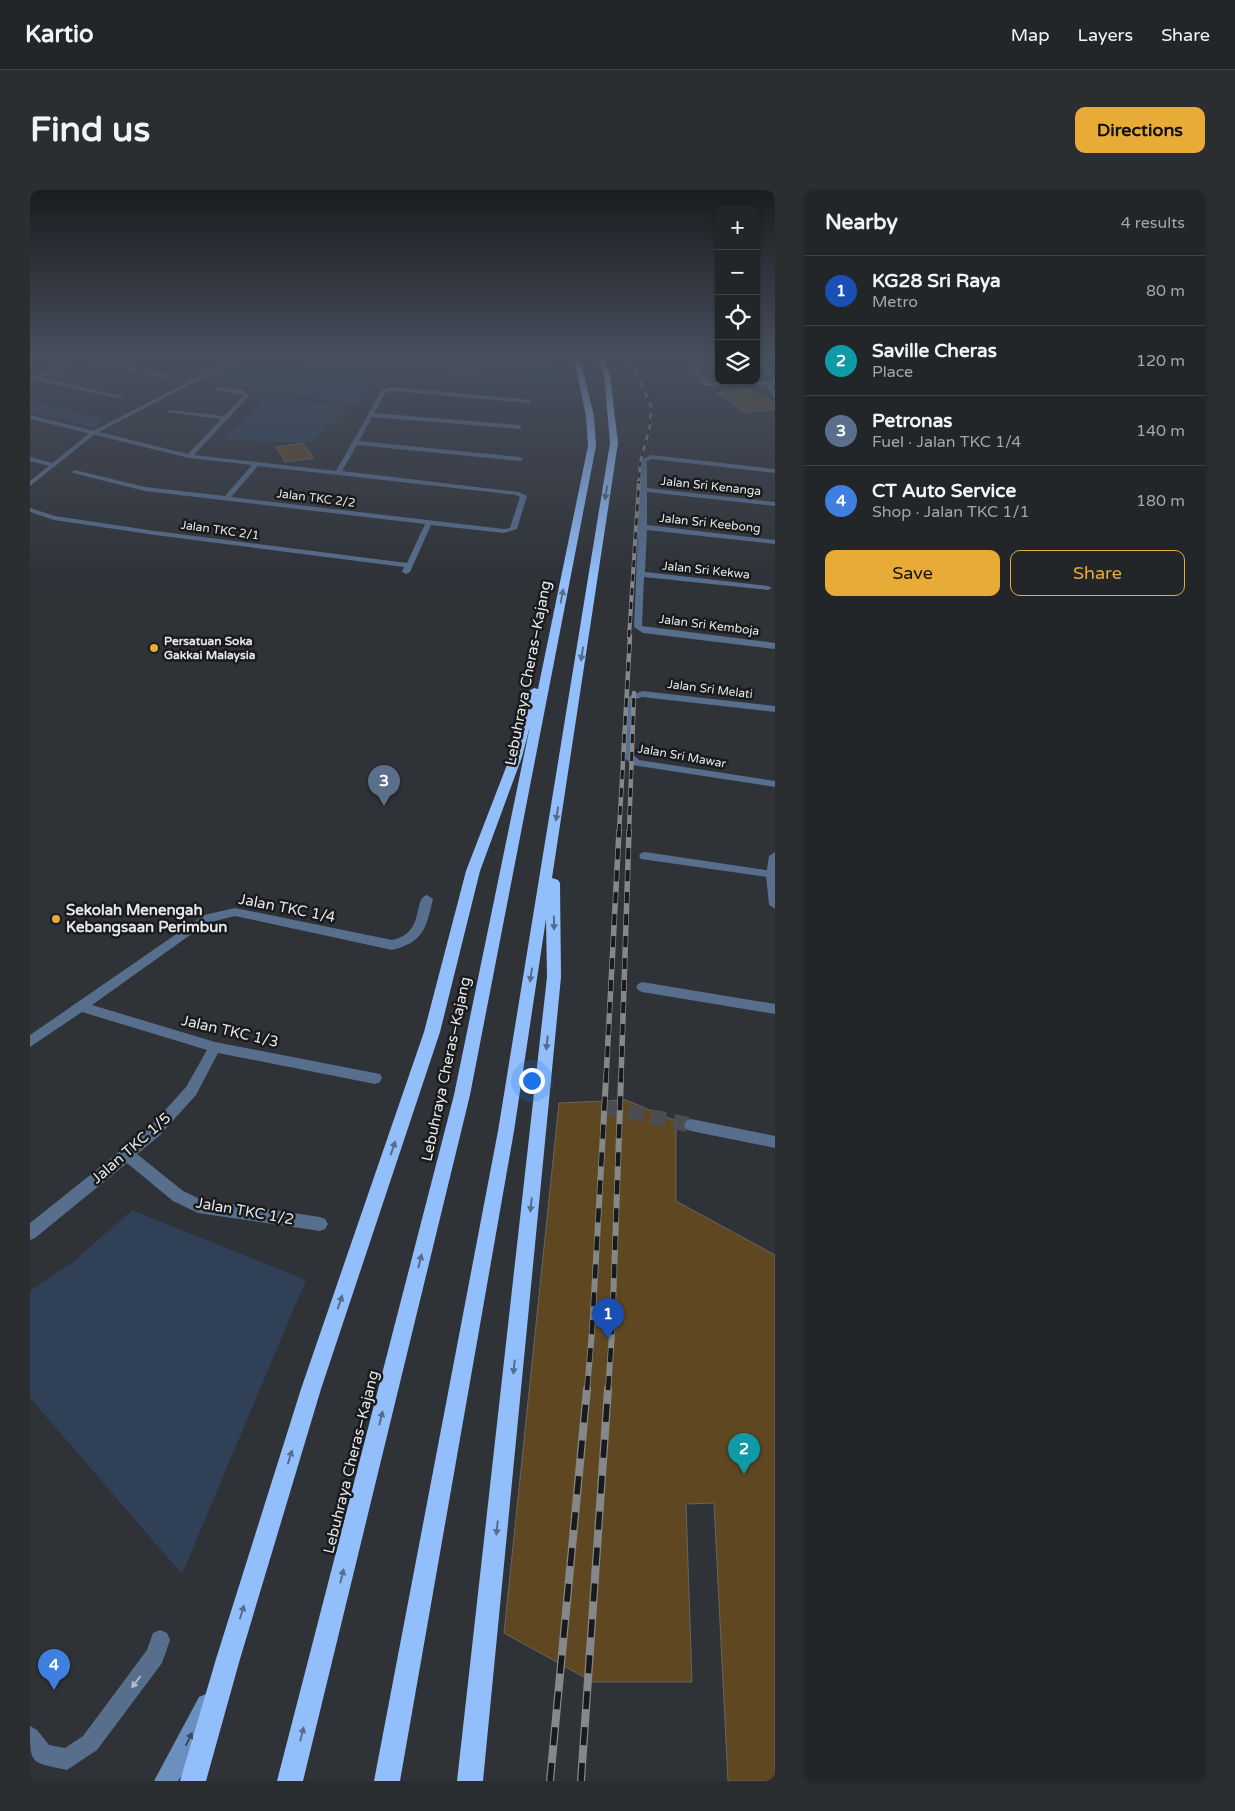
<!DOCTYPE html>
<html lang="en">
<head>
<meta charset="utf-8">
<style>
  body { margin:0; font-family:"Varela Round",sans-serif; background:#2b2e31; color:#f1f3f6 }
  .controls { position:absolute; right:15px; top:15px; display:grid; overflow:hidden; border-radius:10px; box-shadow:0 1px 4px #0004 }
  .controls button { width:45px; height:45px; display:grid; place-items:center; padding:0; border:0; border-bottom:1px solid #404346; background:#232629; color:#f1f3f6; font:25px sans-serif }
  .you { position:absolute; left:501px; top:890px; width:18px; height:18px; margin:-12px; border:4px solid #fff; border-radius:50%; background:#1a73e8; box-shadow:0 0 0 8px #1a73e833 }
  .badge { display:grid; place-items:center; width:32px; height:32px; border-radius:50%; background:#e9ab38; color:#fff; font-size:16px; font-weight:700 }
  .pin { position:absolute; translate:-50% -41px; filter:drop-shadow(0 1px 2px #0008) }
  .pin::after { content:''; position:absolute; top:26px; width:18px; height:15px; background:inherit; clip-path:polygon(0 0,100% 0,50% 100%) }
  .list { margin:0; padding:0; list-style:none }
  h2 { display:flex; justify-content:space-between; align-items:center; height:65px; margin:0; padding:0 20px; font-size:21px }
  h2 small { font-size:16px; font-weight:400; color:#a3a5a8 }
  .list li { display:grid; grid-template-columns:32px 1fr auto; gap:15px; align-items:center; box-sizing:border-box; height:70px; padding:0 20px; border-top:1px solid #404346 }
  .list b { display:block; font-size:19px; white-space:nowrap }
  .list p { margin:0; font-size:16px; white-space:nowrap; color:#a3a5a8 }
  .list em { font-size:16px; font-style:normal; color:#a3a5a8 }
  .actions { display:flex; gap:10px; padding:15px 20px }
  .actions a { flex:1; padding:11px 0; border:1px solid #e9ab38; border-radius:10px; text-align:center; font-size:18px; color:#e9ab38 }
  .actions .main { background:#e9ab38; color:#111 }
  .icon { flex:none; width:28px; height:28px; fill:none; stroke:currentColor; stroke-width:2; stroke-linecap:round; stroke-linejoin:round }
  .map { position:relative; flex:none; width:745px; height:1591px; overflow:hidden; border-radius:10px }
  header { display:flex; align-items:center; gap:30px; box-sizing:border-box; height:70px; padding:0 25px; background:#232629; border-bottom:1px solid #404346 }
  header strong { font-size:24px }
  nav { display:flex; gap:28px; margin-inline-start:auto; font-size:18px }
  .intro { display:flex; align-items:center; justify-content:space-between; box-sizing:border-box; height:120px; padding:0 30px }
  h1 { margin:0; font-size:35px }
  .button { padding:12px 22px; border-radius:10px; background:#e9ab38; color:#111; font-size:18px; font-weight:700 }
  main { display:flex; gap:30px; padding:0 30px }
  aside { flex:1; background:#232629; border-radius:10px; box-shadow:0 1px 4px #0004 }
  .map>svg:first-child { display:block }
  .green { fill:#2f4057 }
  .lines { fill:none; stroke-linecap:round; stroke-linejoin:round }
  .river { fill:#021633; fill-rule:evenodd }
  .building { fill:#5f4821; stroke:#686560 }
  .minor-tunnel { stroke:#4a4d52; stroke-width:15; stroke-dasharray:15 8; stroke-linecap:butt }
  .minor { fill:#576e8d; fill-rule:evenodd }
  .tertiary { fill:#576e8d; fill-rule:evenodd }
  .secondary { fill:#6b8fbf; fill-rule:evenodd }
  .motorway { fill:#92bffb; fill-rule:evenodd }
  .rail-far5-casing { stroke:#85878b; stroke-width:2.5 }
  .rail-far4-casing { stroke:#85878b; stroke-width:4 }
  .rail-far3-casing { stroke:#85878b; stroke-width:4.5 }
  .rail-far2-casing { stroke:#85878b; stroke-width:5.5 }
  .rail-far1-casing { stroke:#85878b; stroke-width:6 }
  .rail-casing { stroke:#85878b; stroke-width:8 }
  .rail-far5 { stroke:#191a1c; stroke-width:2; stroke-dasharray:5.5; stroke-linecap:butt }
  .rail-far4 { stroke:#191a1c; stroke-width:2.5; stroke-dasharray:7; stroke-linecap:butt }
  .rail-far3 { stroke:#191a1c; stroke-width:3; stroke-dasharray:9; stroke-linecap:butt }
  .rail-far2 { stroke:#191a1c; stroke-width:4; stroke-dasharray:11; stroke-linecap:butt }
  .rail-far1 { stroke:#191a1c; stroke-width:4.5; stroke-dasharray:14; stroke-linecap:butt }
  .rail { stroke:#191a1c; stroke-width:5.5; stroke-dasharray:18; stroke-linecap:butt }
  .oneway { fill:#566c8c }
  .oneway2 { fill:#b3bdc9 }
  .oneway3 { fill:#3a495d }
  .poi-dot { fill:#e9ab38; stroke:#191a1c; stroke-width:2 }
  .labels { text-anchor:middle; stroke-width:5; stroke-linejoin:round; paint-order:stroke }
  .far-street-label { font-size:12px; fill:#e5e7ea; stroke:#191a1c }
  .far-poi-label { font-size:12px; font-weight:bold; fill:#e5e7ea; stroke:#191a1c; text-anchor:start }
  .street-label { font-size:15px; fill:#e5e7ea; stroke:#191a1c }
  .poi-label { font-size:15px; font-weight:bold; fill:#e5e7ea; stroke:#191a1c; text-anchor:start }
</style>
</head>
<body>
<header>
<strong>Kartio</strong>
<nav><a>Map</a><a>Layers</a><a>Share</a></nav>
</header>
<div class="intro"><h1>Find us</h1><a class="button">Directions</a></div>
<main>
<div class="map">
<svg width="745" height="1591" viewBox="0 0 745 1591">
  <rect width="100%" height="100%" fill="#2f3237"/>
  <g class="green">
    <path d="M 282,169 L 521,169 L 530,197 L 363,173 L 325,215 L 184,192 L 213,179 L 273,183 Z"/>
    <path d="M 240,206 L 318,218 L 282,253 L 193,249 Z"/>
    <path d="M 0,210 L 74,230 L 62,238 L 0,221 Z"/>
    <path d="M 102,1020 L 276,1090 L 152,1384 L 0,1208 L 0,1101 L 43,1072 Z"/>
  </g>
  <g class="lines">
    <path class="river" d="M 731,169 L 745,169 L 745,186 L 740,184 L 730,172 Z"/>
  </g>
  <g class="building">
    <path d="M 719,200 L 728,206 L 733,205 L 745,213 L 745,219 L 715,223 L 687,203 Z"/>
    <path d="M 273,253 L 284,268 L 255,272 L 246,257 Z"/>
    <path d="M 596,910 L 646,931 L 646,1011 L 745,1065 L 745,1591 L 698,1591 L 684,1313 L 656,1314 L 662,1492 L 563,1492 L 474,1443 L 529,913 Z"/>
  </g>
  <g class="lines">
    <path class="minor-tunnel" d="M 576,917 L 661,935"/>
    <g class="minor">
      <path d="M 40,169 L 46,169 L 13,188 L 93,207 L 93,209 L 0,189 L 0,185 L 7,187 Z"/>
      <path d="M 52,169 L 61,169 L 141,186 L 138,188 Z"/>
      <path d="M 658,169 L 663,169 L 677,193 L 744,191 L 727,169 L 732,169 L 745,186 L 745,195 L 742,195 L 745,201 L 745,209 L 736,195 L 673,196 Z"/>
      <path d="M 187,197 L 213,200 L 220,205 L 164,265 L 306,281 L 352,200 L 362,197 L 501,210 L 499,213 L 362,201 L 356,202 L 344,223 L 489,235 L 492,237 L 489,239 L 342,227 L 329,251 L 490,267 L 493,269 L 490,271 L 327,255 L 312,281 L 489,302 L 497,306 L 487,339 L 474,343 L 401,335 L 380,382 L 376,384 L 372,382 L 374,377 L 125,345 L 24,330 L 0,322 L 0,318 L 25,326 L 125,341 L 377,373 L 395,334 L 115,301 L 43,283 L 42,282 L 45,280 L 115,297 L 195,306 L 222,275 L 159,268 L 0,229 L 0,225 L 158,264 L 191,229 L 137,222 L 140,220 L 194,226 L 214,205 L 185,200 ZM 228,276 L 486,305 L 490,307 L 480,338 L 474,339 L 201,307 Z"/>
      <path d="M 621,265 L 745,279 L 745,283 L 622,269 L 617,271 L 617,298 L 745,312 L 745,316 L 617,302 L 617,335 L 745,350 L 745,354 L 617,340 L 615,382 L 738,396 L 742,398 L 738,400 L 614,387 L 612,436 L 745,453 L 745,459 L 613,443 L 604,437 L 611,270 Z"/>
      <path d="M 0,267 L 26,274 L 27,275 L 24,277 L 0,271 Z"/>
      <path d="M 612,501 L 745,516 L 745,522 L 612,507 L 606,509 L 601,563 L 609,570 L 745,591 L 745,597 L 602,575 L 591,564 L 597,507 Z"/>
      <path d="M 615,662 L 742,681 L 745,682 L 745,688 L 611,669 L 609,666 L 611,663 Z"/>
      <path d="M 397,705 L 403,709 C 396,738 394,752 362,760 L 205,726 L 177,733 L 62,815 L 185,852 L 350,884 L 352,888 L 350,892 L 345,894 L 188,863 L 166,905 L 129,946 L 107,964 L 153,1001 L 170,1009 L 290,1027 L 295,1029 L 298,1034 L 295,1039 L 290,1041 L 168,1023 L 143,1011 L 97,973 L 5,1048 L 0,1050 L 0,1033 L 119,938 L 156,897 L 177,860 L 52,822 L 0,857 L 0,845 L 174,725 L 205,718 L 362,750 C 396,743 382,709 397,705 Z"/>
      <path d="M 612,792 L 745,814 L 745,824 L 612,802 L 608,800 L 606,797 L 608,794 Z"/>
      <path d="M 661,929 L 745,946 L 745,958 L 661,941 L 656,939 L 654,935 L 656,931 Z"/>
      <path d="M 130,1440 L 137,1443 L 140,1450 L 132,1473 L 67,1560 L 37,1580 C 0,1572 0,1575 0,1536 L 7,1540 L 19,1555 L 35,1558 L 53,1546 L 117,1460 L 123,1443 Z"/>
    </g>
    <g class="tertiary">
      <path d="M 203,169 L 209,169 L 65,244 L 0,296 L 0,291 L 61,242 Z"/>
      <path d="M 745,662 L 745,719 L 739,715 L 736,685 L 739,666 Z"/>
    </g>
    <path class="secondary" d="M 176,1504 L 183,1507 L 186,1514 L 153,1584 L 148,1591 L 124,1591 L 169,1507 Z"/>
    <g class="motorway">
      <path d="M 544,169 L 550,169 L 564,226 L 566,256 L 440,905 L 273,1591 L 247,1591 L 424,905 L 500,536 L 492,567 L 450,681 L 410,842 L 291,1199 L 210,1469 L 176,1591 L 150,1591 L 186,1469 L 271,1199 L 394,842 L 436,681 L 480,567 L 499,501 L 504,498 L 508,499 L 558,256 L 556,226 Z"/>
      <path d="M 568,169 L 574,169 L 580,185 L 588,253 L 522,688 L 528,690 L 530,693 L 531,787 L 453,1591 L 427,1591 L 517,787 L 516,729 L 484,941 L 370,1591 L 344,1591 L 468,941 L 580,253 L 574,185 Z"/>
    </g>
    <g class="rail-far5-casing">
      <path id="rail-far5" d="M 596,169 L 613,197 L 621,217 L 620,236 L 610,273 L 609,292"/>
    </g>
    <g class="rail-far4-casing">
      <path id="rail-far4" d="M 599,447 L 609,291"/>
    </g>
    <g class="rail-far3-casing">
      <g id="rail-far3">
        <path d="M 589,643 L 600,446"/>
        <path d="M 599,643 L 604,503"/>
      </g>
    </g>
    <g class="rail-far2-casing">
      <g id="rail-far2">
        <path d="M 576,889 L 589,641"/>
        <path d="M 591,889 L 599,641"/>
      </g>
    </g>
    <g class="rail-far1-casing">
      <g id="rail-far1">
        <path d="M 557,1200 L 562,1141 L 576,888"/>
        <path d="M 578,1200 L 582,1143 L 591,888"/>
      </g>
    </g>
    <g class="rail-casing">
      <g id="rail">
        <path d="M 520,1591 L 557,1199"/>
        <path d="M 551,1591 L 578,1199"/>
      </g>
    </g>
    <use href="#rail-far5" class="rail-far5"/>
    <use href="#rail-far4" class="rail-far4"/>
    <use href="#rail-far3" class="rail-far3"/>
    <use href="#rail-far2" class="rail-far2"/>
    <use href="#rail-far1" class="rail-far1"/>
    <use href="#rail" class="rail"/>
  </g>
  <defs><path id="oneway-solid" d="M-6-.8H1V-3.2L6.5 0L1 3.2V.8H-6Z" transform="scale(1.25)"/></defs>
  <g class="oneway">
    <use href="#oneway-solid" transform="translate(576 303) rotate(99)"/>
    <use href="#oneway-solid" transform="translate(532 406) rotate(-79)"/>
    <use href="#oneway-solid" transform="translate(552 464) rotate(99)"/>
    <use href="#oneway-solid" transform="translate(527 624) rotate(99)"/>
    <use href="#oneway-solid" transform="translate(524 733) rotate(89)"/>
    <use href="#oneway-solid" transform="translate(501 785) rotate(99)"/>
    <use href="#oneway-solid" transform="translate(517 853) rotate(96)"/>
    <use href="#oneway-solid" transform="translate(363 958) rotate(-71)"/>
    <use href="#oneway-solid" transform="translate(501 1015) rotate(96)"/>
    <use href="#oneway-solid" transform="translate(390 1071) rotate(-76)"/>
    <use href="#oneway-solid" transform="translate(310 1112) rotate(-71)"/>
    <use href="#oneway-solid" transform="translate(484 1177) rotate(96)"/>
    <use href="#oneway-solid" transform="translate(351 1228) rotate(-76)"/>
    <use href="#oneway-solid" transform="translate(260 1267) rotate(-73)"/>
    <use href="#oneway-solid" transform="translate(467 1338) rotate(96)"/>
    <use href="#oneway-solid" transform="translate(312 1386) rotate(-76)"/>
    <use href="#oneway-solid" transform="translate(212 1422) rotate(-73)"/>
    <use href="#oneway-solid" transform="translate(272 1544) rotate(-76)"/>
  </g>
  <use class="oneway2" href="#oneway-solid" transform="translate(106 1492) rotate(127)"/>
  <use class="oneway3" href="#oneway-solid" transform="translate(159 1549) rotate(-64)"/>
  <linearGradient id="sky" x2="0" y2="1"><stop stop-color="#1a1c1e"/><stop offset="0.43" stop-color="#474f5e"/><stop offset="1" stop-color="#474f5e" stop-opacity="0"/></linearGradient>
  <rect width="745" height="391" fill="url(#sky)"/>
  <g class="poi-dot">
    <circle cx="124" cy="458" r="5"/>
    <circle cx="26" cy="729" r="5"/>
  </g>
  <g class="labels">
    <g class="far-street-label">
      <text transform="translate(681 296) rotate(6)" y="4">Jalan Sri Kenanga</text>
      <text transform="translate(286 308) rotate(7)" y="4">Jalan TKC 2/2</text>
      <text transform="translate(680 333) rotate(6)" y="4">Jalan Sri Keebong</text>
      <text transform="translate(190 340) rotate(8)" y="4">Jalan TKC 2/1</text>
      <text transform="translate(676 380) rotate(6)" y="4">Jalan Sri Kekwa</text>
      <text transform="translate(679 435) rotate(7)" y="4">Jalan Sri Kemboja</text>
      <text transform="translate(680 499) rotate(7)" y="4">Jalan Sri Melati</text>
      <text transform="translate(652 566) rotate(10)" y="4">Jalan Sri Mawar</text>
    </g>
    <g class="far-poi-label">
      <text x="134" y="455">Persatuan Soka<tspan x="134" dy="14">Gakkai Malaysia</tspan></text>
    </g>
    <g class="street-label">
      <text transform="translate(498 483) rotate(-79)" y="5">Lebuhraya Cheras–Kajang</text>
      <text transform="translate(257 718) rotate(11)" y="5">Jalan TKC 1/4</text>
      <text transform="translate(200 841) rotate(13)" y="5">Jalan TKC 1/3</text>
      <text transform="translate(416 879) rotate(-78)" y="5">Lebuhraya Cheras–Kajang</text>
      <text transform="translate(101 958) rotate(-41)" y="5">Jalan TKC 1/5</text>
      <text transform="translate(215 1021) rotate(10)" y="5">Jalan TKC 1/2</text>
      <text transform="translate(321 1272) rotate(-76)" y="5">Lebuhraya Cheras–Kajang</text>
    </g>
    <g class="poi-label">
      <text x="36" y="725">Sekolah Menengah<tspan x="36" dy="17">Kebangsaan Perimbun</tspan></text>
    </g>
  </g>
</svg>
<div class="controls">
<button>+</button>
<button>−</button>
<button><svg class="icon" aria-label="locate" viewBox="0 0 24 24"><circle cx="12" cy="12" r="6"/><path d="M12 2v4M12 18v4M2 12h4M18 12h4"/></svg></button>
<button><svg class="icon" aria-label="layers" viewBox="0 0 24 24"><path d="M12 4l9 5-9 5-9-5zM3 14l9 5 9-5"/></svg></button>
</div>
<div class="you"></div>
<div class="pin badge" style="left:578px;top:1149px;background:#1a4fb4">1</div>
<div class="pin badge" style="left:714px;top:1284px;background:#0f9aa8">2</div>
<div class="pin badge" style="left:354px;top:616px;background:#5c6f8a">3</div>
<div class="pin badge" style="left:24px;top:1500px;background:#3f7fe0">4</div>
</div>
<aside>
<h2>Nearby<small>4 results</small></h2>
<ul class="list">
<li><span class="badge" style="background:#1a4fb4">1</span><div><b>KG28 Sri Raya</b><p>Metro</p></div><em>80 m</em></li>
<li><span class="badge" style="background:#0f9aa8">2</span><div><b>Saville Cheras</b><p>Place</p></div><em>120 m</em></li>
<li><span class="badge" style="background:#5c6f8a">3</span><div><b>Petronas</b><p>Fuel · Jalan TKC 1/4</p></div><em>140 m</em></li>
<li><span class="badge" style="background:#3f7fe0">4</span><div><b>CT Auto Service</b><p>Shop · Jalan TKC 1/1</p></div><em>180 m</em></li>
</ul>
<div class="actions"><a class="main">Save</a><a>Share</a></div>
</aside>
</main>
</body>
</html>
